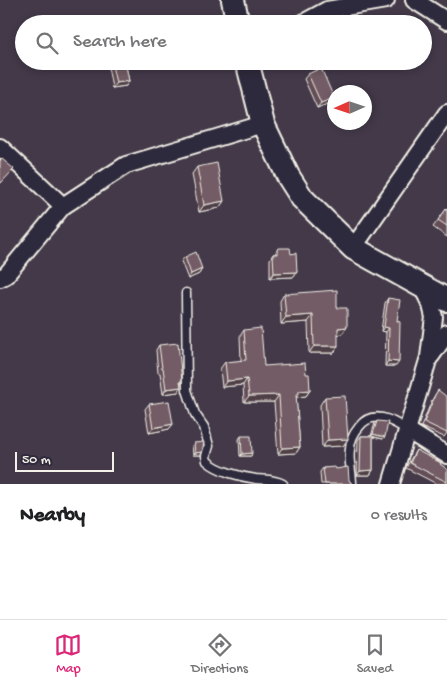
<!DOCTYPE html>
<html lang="en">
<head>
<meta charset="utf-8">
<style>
  body { margin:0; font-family:"Gochi Hand",sans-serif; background:#f6f6f6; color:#202124 }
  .compass { position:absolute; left:327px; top:85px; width:45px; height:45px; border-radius:50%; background:#fff; box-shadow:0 2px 8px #0003; rotate:267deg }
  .scale { position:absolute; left:15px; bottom:12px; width:99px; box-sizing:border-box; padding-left:5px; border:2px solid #f4f1e8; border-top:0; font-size:14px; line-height:18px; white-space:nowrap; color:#f4f1e8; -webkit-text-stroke:4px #2f2a3d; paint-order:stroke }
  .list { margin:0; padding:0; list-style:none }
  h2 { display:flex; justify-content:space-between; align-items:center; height:65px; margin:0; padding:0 20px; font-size:21px }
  h2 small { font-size:16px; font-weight:400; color:#757577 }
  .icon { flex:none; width:28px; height:28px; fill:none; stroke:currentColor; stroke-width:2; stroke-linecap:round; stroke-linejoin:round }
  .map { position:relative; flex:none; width:447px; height:484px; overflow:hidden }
  .search { position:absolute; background:#fff; box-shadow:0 2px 8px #0003; left:15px; right:15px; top:15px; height:55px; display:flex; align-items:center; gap:12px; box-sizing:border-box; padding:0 18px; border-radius:28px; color:#757577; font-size:19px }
  .sheet { height:135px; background:#fff }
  nav { display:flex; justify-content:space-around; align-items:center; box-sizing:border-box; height:70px; border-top:1px solid #e0e0e0; background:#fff; font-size:14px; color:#757577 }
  nav a { display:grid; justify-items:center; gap:2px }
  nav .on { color:#db2777 }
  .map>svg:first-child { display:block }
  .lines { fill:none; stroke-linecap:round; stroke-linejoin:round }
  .lane-casing { stroke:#f4f1e8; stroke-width:11 }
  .street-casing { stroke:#f4f1e8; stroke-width:20 }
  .secondary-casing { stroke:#f4f1e8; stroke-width:26 }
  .lane { stroke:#2f2a3d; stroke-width:8 }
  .street { stroke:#2f2a3d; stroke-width:16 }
  .secondary { stroke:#2f2a3d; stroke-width:22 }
  .wall { fill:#634e57; stroke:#f4f1e8 }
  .shaded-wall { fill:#504047; stroke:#f4f1e8 }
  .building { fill:#735b65; stroke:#f4f1e8 }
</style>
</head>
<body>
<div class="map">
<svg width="447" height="484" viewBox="0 0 447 484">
  <rect width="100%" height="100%" fill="#433949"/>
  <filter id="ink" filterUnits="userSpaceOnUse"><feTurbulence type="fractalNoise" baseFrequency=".02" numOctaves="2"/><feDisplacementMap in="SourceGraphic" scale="10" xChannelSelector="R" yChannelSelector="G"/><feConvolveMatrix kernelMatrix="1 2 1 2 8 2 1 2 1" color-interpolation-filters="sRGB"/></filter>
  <g filter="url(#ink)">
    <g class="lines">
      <g class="lane-casing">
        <g id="lane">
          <path d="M 186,293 L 187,390 L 195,414 L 204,427 L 209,446 L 206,456 L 207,461 C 218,471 241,477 256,479 C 266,480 274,479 283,484"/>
          <path d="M 352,484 C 352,472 348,460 350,449 C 350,441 354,433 359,427 C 372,409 392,420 407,430"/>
        </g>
      </g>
      <g class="street-casing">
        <g id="street">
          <path d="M 414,0 L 447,21"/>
          <path d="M 301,24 L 327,10 L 386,0"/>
          <path d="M 0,147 L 63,206"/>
          <path d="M 353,248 L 447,113"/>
          <path d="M 0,278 L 6,275 L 63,206 L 126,165 L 263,124"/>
          <path d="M 431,356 L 447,333"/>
          <path d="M 407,430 L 447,455"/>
          <path d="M 391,484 L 429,357 L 434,317 L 431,305 L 422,287"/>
        </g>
      </g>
      <g class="secondary-casing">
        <g id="secondary">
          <path d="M 233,0 L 238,24"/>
          <path d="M 247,61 L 263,124 L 288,176 L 302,198 L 353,248 L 447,300"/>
        </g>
      </g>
      <use href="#lane" class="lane"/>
      <use href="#street" class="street"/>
      <use href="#secondary" class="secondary"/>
    </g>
    <g class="wall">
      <path d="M 107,61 L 125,61 L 129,81 L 126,86 L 112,88 Z"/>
      <path d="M 308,74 L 330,103 L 317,108 L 304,79 Z"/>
      <path d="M 197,167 L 224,201 L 219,208 L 199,212 L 192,174 Z"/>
      <path d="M 447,208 L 447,237 L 433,227 Z"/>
      <path d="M 278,248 L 291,254 L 297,272 L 293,277 L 270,278 L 270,259 L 273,254 L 275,254 Z"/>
      <path d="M 185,257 L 202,269 L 199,274 L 188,279 L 181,261 Z"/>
      <path d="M 284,294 L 337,308 L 347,327 L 342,334 L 338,334 L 334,353 L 309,353 L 308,322 L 281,324 L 280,301 Z"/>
      <path d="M 388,298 L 397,321 L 396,366 L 385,366 L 386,332 L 381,331 L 385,303 Z"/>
      <path d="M 244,330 L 264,366 L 306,374 L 310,390 L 306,396 L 296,397 L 300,447 L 296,453 L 278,454 L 274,402 L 244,402 L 243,385 L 222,387 L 220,369 L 225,362 L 241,361 L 240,336 Z"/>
      <path d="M 159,345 L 182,381 L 178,392 L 163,394 L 160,373 L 158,373 L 156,350 Z"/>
      <path d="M 438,390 L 447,433 L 444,437 L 421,427 L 432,400 Z"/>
      <path d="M 325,397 L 348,439 L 343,446 L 322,447 L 320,405 Z"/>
      <path d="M 149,404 L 173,424 L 169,429 L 149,433 L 145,409 Z"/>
      <path d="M 377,421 L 385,437 L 383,439 L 373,437 L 373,470 L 370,475 L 357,475 L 358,440 L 361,436 L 371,436 L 375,423 Z"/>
      <path d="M 241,436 L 251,456 L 240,456 L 239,439 Z"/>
      <path d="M 194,443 L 202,452 L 201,455 L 193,455 L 192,445 Z"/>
      <path d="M 416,450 L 447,469 L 447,484 L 437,484 L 406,468 L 413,455 Z"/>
      <path d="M 323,468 L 336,469 L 349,480 L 352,484 L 321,484 L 320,472 Z"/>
    </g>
    <g class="shaded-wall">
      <path d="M 129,81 L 126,86 L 112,88 L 116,83 Z"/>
      <path d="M 334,98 L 330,103 L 317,108 L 321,103 Z"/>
      <path d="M 224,201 L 219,208 L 199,212 L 204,205 Z"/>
      <path d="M 202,269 L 199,274 L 188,279 L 191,274 Z"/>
      <path d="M 297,272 L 293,277 L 270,278 L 274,273 Z"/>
      <path d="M 313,315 L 308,322 L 281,324 L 286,317 Z"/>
      <path d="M 347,327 L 342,334 L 333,335 L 338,328 Z"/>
      <path d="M 384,327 L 389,328 L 386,332 L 381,331 Z"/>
      <path d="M 314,346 L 338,346 L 334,353 L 309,353 Z"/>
      <path d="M 388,361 L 399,362 L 396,366 L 385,366 Z"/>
      <path d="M 247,379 L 243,385 L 222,387 L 227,381 Z"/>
      <path d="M 181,387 L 178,392 L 163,394 L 166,389 Z"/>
      <path d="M 310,390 L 306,396 L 296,397 L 296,394 L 299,391 Z"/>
      <path d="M 279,395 L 274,402 L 244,402 L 249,396 Z"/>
      <path d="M 173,424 L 169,429 L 149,433 L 153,428 Z"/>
      <path d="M 373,434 L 385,437 L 383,439 L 371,436 Z"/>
      <path d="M 348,439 L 343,446 L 322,447 L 328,440 Z"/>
      <path d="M 300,447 L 296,453 L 278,454 L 282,448 Z"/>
      <path d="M 202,452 L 201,455 L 193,455 L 195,453 Z"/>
      <path d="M 252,453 L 251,456 L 240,456 L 242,454 Z"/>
      <path d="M 373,470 L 370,475 L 357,475 L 360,471 Z"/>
    </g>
    <g class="building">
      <path d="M 111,61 L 125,61 L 129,81 L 116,83 Z"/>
      <path d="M 321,68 L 334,98 L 321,103 L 308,74 Z"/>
      <path d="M 2,159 L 14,169 L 1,183 L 0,183 L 0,161 Z"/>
      <path d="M 217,163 L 224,201 L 204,205 L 197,167 Z"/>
      <path d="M 447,208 L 447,226 L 438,220 Z"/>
      <path d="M 278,248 L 290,248 L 291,254 L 296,253 L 297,272 L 274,273 L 273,254 L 278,254 Z"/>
      <path d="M 196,252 L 202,269 L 191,274 L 185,257 Z"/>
      <path d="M 337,290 L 337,308 L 347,308 L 347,327 L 338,328 L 338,346 L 314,346 L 313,315 L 286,317 L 284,294 Z"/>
      <path d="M 388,298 L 400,300 L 397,321 L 400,322 L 399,362 L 388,361 L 389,328 L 384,327 Z"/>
      <path d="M 261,328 L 264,366 L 305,363 L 306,374 L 309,374 L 310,390 L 299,391 L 299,394 L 296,394 L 300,447 L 282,448 L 279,395 L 249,396 L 247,379 L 227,381 L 225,362 L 246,360 L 244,330 Z"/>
      <path d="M 178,343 L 182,381 L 180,381 L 181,387 L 166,389 L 163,368 L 162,368 L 159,345 Z"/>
      <path d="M 438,390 L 447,397 L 447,433 L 424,422 L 435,395 Z"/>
      <path d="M 345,396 L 348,439 L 328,440 L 325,397 Z"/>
      <path d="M 169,401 L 173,424 L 153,428 L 149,404 Z"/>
      <path d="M 377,421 L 388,422 L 385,437 L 373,434 Z"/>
      <path d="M 241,436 L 251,436 L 252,453 L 242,454 Z"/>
      <path d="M 361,436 L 373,436 L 373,470 L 360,471 Z"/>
      <path d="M 204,442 L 202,452 L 195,453 L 194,443 Z"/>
      <path d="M 416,450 L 441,463 L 440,464 L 447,469 L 447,482 L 410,463 Z"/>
      <path d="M 335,467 L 336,469 L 348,467 L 349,480 L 352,484 L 325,484 L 323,468 Z"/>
    </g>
  </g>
</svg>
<svg class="compass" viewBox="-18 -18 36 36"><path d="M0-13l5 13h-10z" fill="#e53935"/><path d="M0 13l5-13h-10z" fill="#757577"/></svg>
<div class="scale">50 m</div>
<div class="search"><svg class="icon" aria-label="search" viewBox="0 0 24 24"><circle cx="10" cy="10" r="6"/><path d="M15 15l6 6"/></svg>Search here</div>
</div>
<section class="sheet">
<h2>Nearby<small>0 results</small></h2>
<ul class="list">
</ul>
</section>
<nav>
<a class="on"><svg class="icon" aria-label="map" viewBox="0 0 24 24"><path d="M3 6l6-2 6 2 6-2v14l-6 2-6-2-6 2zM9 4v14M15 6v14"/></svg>Map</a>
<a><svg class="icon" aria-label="directions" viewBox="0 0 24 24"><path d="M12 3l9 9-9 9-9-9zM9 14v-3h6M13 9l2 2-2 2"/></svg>Directions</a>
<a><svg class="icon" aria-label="saved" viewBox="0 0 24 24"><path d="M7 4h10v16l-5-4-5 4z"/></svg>Saved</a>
</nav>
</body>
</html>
